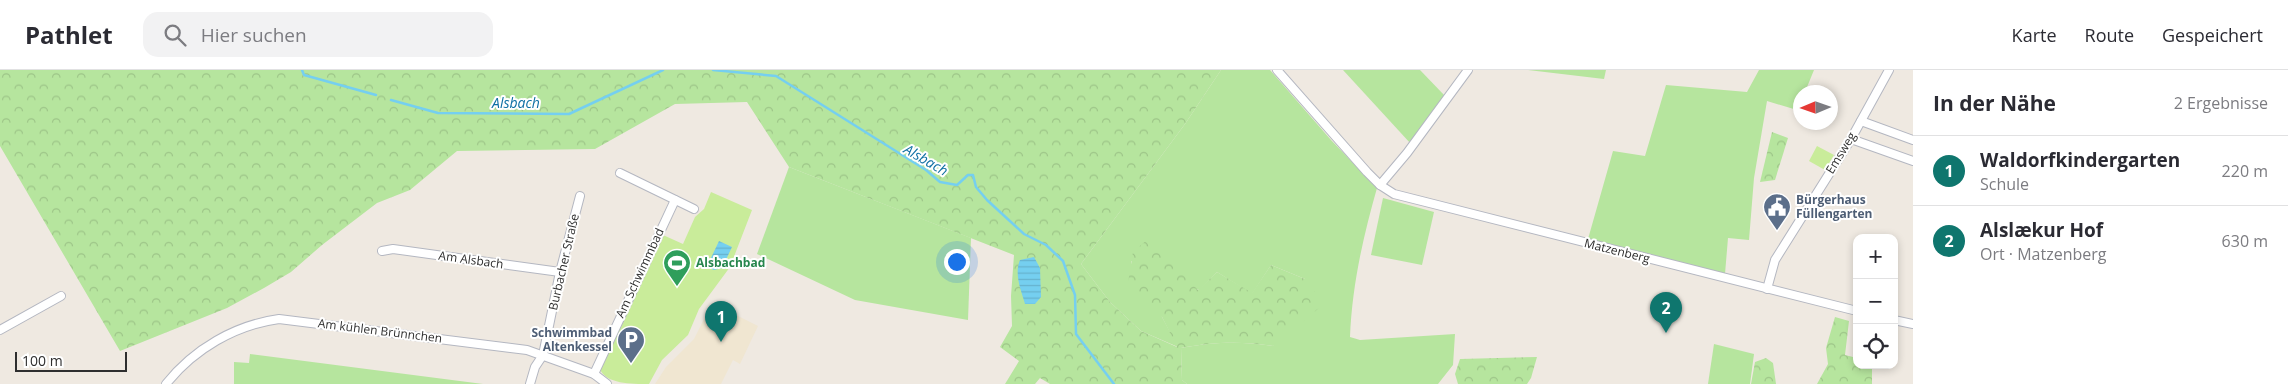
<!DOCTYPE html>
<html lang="de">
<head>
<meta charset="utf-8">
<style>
  body { margin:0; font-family:"Open Sans",sans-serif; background:#f2f2f3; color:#2b2b33 }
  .controls { position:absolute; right:15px; bottom:15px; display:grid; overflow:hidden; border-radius:10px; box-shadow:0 2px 8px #0003 }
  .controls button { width:45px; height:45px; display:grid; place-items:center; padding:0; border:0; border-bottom:1px solid #e1e1e2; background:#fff; color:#2b2b33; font:25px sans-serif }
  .compass { position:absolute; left:1793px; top:15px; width:45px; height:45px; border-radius:50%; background:#fff; box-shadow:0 2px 8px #0003; rotate:268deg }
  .scale { position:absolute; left:15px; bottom:12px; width:112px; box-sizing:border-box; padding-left:5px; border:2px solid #2e2e2e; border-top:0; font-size:14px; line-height:18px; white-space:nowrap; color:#2e2e2e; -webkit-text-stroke:4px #fff; paint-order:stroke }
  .you { position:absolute; left:956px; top:191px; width:18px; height:18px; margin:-12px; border:4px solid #fff; border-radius:50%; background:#1a73e8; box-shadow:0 0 0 8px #1a73e833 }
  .badge { display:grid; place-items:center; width:32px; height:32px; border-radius:50%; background:#0f766e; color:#fff; font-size:16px; font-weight:700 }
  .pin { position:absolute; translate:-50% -41px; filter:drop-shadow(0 1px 2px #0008) }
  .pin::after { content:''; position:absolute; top:26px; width:18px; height:15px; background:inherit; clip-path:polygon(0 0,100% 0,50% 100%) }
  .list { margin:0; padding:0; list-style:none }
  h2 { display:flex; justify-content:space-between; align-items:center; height:65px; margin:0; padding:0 20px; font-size:21px }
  h2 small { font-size:16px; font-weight:400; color:#7c7c81 }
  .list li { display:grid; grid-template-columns:32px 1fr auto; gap:15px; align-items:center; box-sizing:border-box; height:70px; padding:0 20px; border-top:1px solid #e1e1e2 }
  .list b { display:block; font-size:19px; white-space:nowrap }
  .list p { margin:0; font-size:16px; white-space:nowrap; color:#7c7c81 }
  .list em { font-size:16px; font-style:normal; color:#7c7c81 }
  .icon { flex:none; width:28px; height:28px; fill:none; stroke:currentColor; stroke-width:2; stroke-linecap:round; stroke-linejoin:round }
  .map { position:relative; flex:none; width:1913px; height:314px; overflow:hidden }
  header { display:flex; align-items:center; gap:30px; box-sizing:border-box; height:70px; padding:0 25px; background:#fff; border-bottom:1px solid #e1e1e2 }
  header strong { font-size:24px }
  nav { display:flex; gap:28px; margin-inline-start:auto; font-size:18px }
  .search { width:350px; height:45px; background:#f2f2f3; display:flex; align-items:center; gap:12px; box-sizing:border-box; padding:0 18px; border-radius:15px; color:#7c7c81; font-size:19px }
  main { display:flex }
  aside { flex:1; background:#fff }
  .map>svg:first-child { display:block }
  .education { fill:#f0e6d1 }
  .grass { fill:#b6e59e }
  .forest { fill:url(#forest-crowns) }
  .pitch { fill:#c9ec9a }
  .water { fill:url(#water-rules) }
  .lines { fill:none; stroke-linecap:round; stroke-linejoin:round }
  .stream { stroke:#75cff0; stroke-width:2.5 }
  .street-casing { stroke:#b4b7c1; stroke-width:10 }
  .street { stroke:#fff; stroke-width:8 }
  .labels { text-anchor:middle; stroke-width:4; stroke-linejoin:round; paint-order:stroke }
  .street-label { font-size:12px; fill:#2e2e2e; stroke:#fff }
  .service-label { font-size:12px; font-weight:bold; fill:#4e5e75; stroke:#fff; text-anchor:start }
  .leisure-label { font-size:12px; font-weight:bold; fill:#27864d; stroke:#fff; text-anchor:start }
  .water-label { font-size:14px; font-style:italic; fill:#0d6fa3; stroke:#fff }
</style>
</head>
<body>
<header>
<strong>Pathlet</strong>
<div class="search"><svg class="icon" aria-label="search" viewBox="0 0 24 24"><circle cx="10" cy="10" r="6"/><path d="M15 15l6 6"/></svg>Hier suchen</div>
<nav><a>Karte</a><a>Route</a><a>Gespeichert</a></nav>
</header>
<main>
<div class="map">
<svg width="1913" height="314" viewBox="0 0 1913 314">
  <defs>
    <pattern id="forest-crowns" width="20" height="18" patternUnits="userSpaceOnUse" patternTransform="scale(1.25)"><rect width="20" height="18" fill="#b6e59e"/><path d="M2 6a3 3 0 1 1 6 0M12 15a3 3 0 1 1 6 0" fill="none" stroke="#9dc588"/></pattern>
    <pattern id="water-rules" width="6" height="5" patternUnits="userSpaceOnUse" patternTransform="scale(1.25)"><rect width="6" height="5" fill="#75cff0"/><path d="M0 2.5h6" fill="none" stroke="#66b2ce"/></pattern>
  </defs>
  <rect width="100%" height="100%" fill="#efe9e1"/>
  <path class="education" d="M 712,233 L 758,256 L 740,294 L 733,290 L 721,314 L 655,314 L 666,297 L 694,269 Z"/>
  <g class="grass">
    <path d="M 1221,0 L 1270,0 L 1331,70 L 1377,118 C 1363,167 1352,216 1350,267 L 1360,270 L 1455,264 L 1453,295 L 1438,314 L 1187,314 L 1182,310 L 1181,278 C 1214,272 1240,271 1273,276 L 1305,209 L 1271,195 L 1252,224 L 1217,202 L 1199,220 L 1131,191 L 1131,199 L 1162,247 L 1178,277 L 1141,261 L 1110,232 L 1081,194 L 1185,54 Z"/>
    <path d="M 1343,0 L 1420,0 L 1445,26 L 1411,74 Z"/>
    <path d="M 1528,0 L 1606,0 L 1604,9 Z"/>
    <path d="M 1759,0 L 1814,0 L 1805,22 L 1800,22 L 1800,32 L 1797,40 L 1767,31 L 1754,108 L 1749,170 L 1728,168 L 1725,204 L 1588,169 L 1613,81 L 1645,86 L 1666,15 L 1747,22 Z"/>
    <path d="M 789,97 L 971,168 L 968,250 L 855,230 L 757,184 Z"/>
    <path d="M 1383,128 L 1434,142 L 1422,195 L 1371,185 Z"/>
    <path d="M 1714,274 L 1754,284 L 1750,314 L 1708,314 Z"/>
    <path d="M 250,284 L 483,314 L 234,314 L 234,292 L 249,293 Z"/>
  </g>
  <g class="forest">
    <path d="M 0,0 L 1221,0 L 1185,54 L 1081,194 L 1110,232 L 1141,261 L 1177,277 L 1162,247 L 1150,243 L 1128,213 L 1133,182 L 1148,169 L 1198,220 L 1217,202 L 1252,223 L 1271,195 L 1305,209 L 1324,234 L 1273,276 C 1240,271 1214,272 1181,278 L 1182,310 L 1187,314 L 1050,314 L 1040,308 L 1035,314 L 1005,314 L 1019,291 L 1000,277 L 1012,256 L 1011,226 L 1014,185 L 789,97 L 747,32 L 675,34 L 595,79 L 457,81 L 410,120 L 377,133 L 322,175 L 291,202 L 264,218 L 227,238 L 120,281 L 0,76 Z"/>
    <path d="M 1772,62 L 1788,68 L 1775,110 L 1760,112 Z"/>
    <path d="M 1835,247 L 1849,251 L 1845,285 L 1857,288 L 1857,295 L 1872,295 L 1872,314 L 1817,314 L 1828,294 L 1826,278 Z"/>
    <path d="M 1537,287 L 1531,308 L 1527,314 L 1458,314 L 1455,304 L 1460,289 Z"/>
    <path d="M 1766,288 L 1773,293 L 1776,314 L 1751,314 L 1755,292 Z"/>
  </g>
  <g class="pitch">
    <path d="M 1817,76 L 1834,85 L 1825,100 L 1809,91 Z"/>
    <path d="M 711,122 L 752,140 L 730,197 L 699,239 L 688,265 L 662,290 L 649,314 C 631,314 606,314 600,299 L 663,165 L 683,174 L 695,147 L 704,139 Z"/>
  </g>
  <g class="water">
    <path d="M 719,171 L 732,177 L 722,198 L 714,200 L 698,193 L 700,188 L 707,191 L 710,190 Z"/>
    <path d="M 1034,187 L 1040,198 L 1041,227 L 1035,234 L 1025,234 C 1021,220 1014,204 1020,190 Z"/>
  </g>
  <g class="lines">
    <g class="stream">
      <path d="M 302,0 L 304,5 L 376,25"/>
      <path d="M 713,0 L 776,6 L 926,100 L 940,112 L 957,115 L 968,105 L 973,105 L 976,117 L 987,130 L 1024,164 L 1046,175 L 1063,191 L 1075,225 L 1076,264 L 1114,314"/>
      <path d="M 391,30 L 438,43 L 569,44 L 663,0"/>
    </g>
    <g class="street-casing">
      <g id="street">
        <path d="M 1277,0 L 1367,102 L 1380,115 L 1394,124 L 1857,241"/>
        <path d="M 1861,51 L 1913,70"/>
        <path d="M 1851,69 L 1913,91"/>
        <path d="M 620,103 L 694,139"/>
        <path d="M 1380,115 L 1407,83 L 1468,0"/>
        <path d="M 382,181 L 393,179 L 560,202"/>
        <path d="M 1767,219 L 1775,190 L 1851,69 L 1889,0"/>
        <path d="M 1894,250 L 1913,254"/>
        <path d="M 0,260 L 61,226"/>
        <path d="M 594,304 L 675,130"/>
        <path d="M 166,314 C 194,279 235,255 279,249 L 527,280 L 594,304 L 607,314"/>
        <path d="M 530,314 L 535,297 L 543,285 L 560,202 L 580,126"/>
      </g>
    </g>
    <use href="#street" class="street"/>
  </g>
  <defs>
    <g id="civic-pin" transform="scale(1.4375)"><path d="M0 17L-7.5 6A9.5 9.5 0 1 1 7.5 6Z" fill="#5c6f8a" stroke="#fff"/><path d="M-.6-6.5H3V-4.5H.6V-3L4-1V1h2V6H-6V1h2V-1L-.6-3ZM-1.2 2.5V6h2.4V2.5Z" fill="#fff"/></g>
    <g id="stadium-pin" transform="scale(1.4375)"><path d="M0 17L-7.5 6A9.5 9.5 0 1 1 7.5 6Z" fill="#2e9e5b" stroke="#fff"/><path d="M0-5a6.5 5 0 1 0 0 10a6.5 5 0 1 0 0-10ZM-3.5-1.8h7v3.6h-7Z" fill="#fff"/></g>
    <g id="parking-pin" transform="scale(1.4375)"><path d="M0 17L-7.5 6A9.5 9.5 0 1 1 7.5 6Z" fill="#5c6f8a" stroke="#fff"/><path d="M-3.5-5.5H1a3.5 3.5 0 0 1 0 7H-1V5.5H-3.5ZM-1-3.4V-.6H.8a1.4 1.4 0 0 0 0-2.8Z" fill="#fff"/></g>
  </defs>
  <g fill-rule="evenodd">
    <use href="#civic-pin" x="1777" y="137"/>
    <use href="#stadium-pin" x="677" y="193"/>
    <use href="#parking-pin" x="631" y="270"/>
  </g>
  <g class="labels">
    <g class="street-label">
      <text transform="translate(1841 83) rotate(-59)" y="4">Emsweg</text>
      <text transform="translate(1617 181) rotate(14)" y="4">Matzenberg</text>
      <text transform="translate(471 190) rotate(8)" y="4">Am Alsbach</text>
      <text transform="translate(564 192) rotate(-77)" y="4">Burbacher Straße</text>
      <text transform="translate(640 203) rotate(-65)" y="4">Am Schwimmbad</text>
      <text transform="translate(380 261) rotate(7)" y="4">Am kühlen Brünnchen</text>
    </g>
    <g class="service-label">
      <text x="1796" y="134">Bürgerhaus<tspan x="1796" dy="14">Füllengarten</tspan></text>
      <text x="612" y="267" text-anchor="end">Schwimmbad<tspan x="612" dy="14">Altenkessel</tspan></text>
    </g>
    <g class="leisure-label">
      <text x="696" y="197">Alsbachbad</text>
    </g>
    <g class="water-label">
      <text x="516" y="38">Alsbach</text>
      <text transform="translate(926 90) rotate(30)" y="5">Alsbach</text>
    </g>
  </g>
</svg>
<div class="controls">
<button>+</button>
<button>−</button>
<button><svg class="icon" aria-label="locate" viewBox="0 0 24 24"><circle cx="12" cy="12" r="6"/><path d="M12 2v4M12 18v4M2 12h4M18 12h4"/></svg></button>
</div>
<svg class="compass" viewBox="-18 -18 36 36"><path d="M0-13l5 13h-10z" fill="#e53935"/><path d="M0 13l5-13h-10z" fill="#7c7c81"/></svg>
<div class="scale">100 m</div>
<div class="you"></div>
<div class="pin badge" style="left:721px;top:272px">1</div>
<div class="pin badge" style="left:1666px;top:263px">2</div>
</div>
<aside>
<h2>In der Nähe<small>2 Ergebnisse</small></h2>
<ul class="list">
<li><span class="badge">1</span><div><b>Waldorfkindergarten</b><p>Schule</p></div><em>220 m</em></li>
<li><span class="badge">2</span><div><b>Alslækur Hof</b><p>Ort · Matzenberg</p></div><em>630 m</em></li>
</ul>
</aside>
</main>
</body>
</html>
